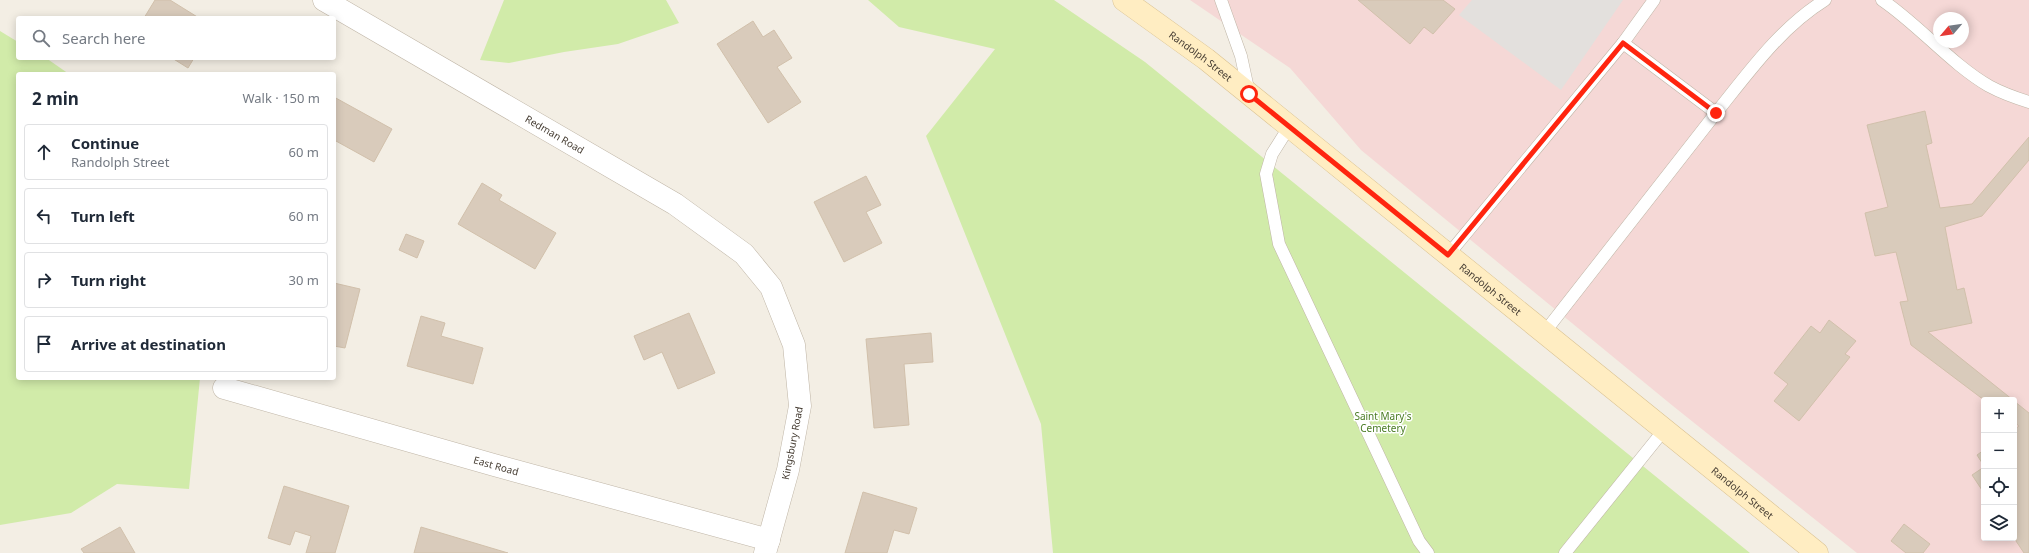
<!DOCTYPE html>
<html lang="en">
<head>
<meta charset="utf-8">
<style>
  body { margin:0; font-family:"Noto Sans",sans-serif; background:#f2f2f3; color:#1f2937 }
  .controls { position:absolute; right:12px; bottom:12px; display:grid; overflow:hidden; border-radius:4px; box-shadow:0 2px 10px #0003 }
  .controls button { width:36px; height:36px; display:grid; place-items:center; padding:0; border:0; border-bottom:1px solid #e0e1e3; background:#fff; color:#1f2937; font:20px sans-serif }
  .compass { position:absolute; left:1933px; top:12px; width:36px; height:36px; border-radius:50%; background:#fff; box-shadow:0 2px 10px #0003; rotate:241deg }
  .stop { position:absolute; width:12px; height:12px; margin:-9px; border:3px solid #ff250f; border-radius:50%; background:#fff }
  .stop.end { background:#ff250f; border-color:#fff; box-shadow:0 1px 4px #0008 }
  .list { margin:0; padding:0; list-style:none }
  h2 { display:flex; justify-content:space-between; align-items:center; height:52px; margin:0; padding:0 16px; font-size:17px }
  h2 small { font-size:13px; font-weight:400; color:#747a83 }
  .list li { display:grid; grid-template-columns:26px 1fr auto; gap:12px; align-items:center; box-sizing:border-box; height:56px; margin:0 8px 8px; padding:0 8px; border:1px solid #e0e1e3; border-radius:4px }
  .list b { display:block; font-size:15px; white-space:nowrap }
  .list p { margin:0; font-size:13px; white-space:nowrap; color:#747a83 }
  .list em { font-size:13px; font-style:normal; color:#747a83 }
  .icon { flex:none; width:22px; height:22px; fill:none; stroke:currentColor; stroke-width:2; stroke-linecap:round; stroke-linejoin:round }
  .map { position:relative; flex:none; width:2029px; height:553px; overflow:hidden }
  .search { position:absolute; background:#fff; box-shadow:0 2px 10px #0003; left:16px; top:16px; width:320px; height:44px; display:flex; align-items:center; gap:10px; box-sizing:border-box; padding:0 14px; border-radius:4px; color:#747a83; font-size:15px }
  .panel { position:absolute; background:#fff; box-shadow:0 2px 10px #0003; left:16px; top:72px; width:320px; height:308px; border-radius:4px }
  .map>svg:first-child { display:block }
  .medical { fill:#f5d8d6; fill-rule:evenodd }
  .green { fill:#d1eba9 }
  .parking { fill:#e3e0dd }
  .building { fill:#d9cbbb; stroke:#d1c0ab }
  .lines { fill:none; stroke-linecap:round; stroke-linejoin:round }
  .lane-casing { stroke:#bfb5a6; stroke-width:13 }
  .street-casing { stroke:#bfb5a6; stroke-width:23 }
  .secondary-casing { stroke:#dac292; stroke-width:23 }
  .lane { stroke:#fff; stroke-width:12 }
  .street { stroke:#fff; stroke-width:22 }
  .secondary { stroke:#ffedc2; stroke-width:22 }
  .route { stroke:#ff250f; stroke-width:5 }
  .labels { text-anchor:middle; stroke-width:3; stroke-linejoin:round; paint-order:stroke }
  .street-label { font-size:10px; fill:#463d33; stroke:#fff }
  .park-label { font-size:10px; fill:#497b23; stroke:#fff }
</style>
</head>
<body>
<div class="map">
<svg width="2029" height="553" viewBox="0 0 2029 553">
  <rect width="100%" height="100%" fill="#f3eee4"/>
  <path class="medical" d="M 1190,0 L 2029,0 L 2029,553 L 1857,553 L 1673,406 L 1361,150 L 1290,68 ZM 1939,18 L 1963,18 L 1963,42 L 1939,42 ZM 1984,400 L 2014,400 L 2014,538 L 1984,538 Z"/>
  <g class="green">
    <path d="M 504,0 L 666,0 L 679,23 L 618,44 L 564,52 L 509,63 L 480,60 Z"/>
    <path d="M 868,0 L 1054,0 L 1145,62 L 1750,553 L 1053,553 L 1041,424 L 926,136 L 995,49 L 899,27 Z"/>
    <path d="M 0,31 L 18,42 L 18,58 L 46,58 L 69,74 L 18,74 L 18,378 L 200,378 L 189,489 L 117,484 L 71,513 L 0,525 Z"/>
  </g>
  <path class="parking" d="M 1472,0 L 1623,0 L 1561,90 L 1459,15 Z"/>
  <g class="building">
    <path d="M 155,0 L 170,0 L 199,18 L 144,18 Z"/>
    <path d="M 1358,0 L 1443,0 L 1455,9 L 1433,34 L 1424,27 L 1410,44 Z"/>
    <path d="M 753,21 L 763,37 L 774,30 L 792,58 L 777,67 L 801,102 L 768,123 L 717,44 Z"/>
    <path d="M 172,58 L 194,58 L 188,68 Z"/>
    <path d="M 334,97 L 392,129 L 374,162 L 336,141 L 334,144 Z"/>
    <path d="M 1925,111 L 1932,143 L 1926,145 L 1940,208 L 1972,204 L 2029,137 L 2029,160 L 1982,216 L 1945,227 L 1957,290 L 1964,288 L 1972,323 L 1928,332 L 2013,400 L 1984,400 L 1911,345 L 1900,302 L 1908,301 L 1896,252 L 1875,256 L 1865,213 L 1888,207 L 1867,125 Z"/>
    <path d="M 866,176 L 881,205 L 866,212 L 882,243 L 844,262 L 814,202 Z"/>
    <path d="M 482,183 L 502,195 L 499,200 L 556,233 L 535,269 L 458,224 Z"/>
    <path d="M 406,234 L 424,241 L 417,258 L 399,250 Z"/>
    <path d="M 334,283 L 360,289 L 345,348 L 334,346 Z"/>
    <path d="M 689,313 L 715,373 L 678,389 L 662,352 L 644,360 L 634,336 Z"/>
    <path d="M 421,316 L 445,323 L 441,336 L 483,348 L 473,384 L 407,366 Z"/>
    <path d="M 1829,320 L 1856,341 L 1845,354 L 1850,357 L 1799,421 L 1774,401 L 1788,384 L 1774,373 L 1811,326 L 1820,333 Z"/>
    <path d="M 931,333 L 933,362 L 904,364 L 909,425 L 874,428 L 866,339 Z"/>
    <path d="M 2014,401 L 2029,413 L 2029,553 L 2024,553 L 2014,538 L 2014,430 L 2019,426 L 2014,422 Z"/>
    <path d="M 1984,450 L 1984,466 L 1977,455 Z"/>
    <path d="M 1984,467 L 1984,493 L 1972,475 Z"/>
    <path d="M 284,486 L 349,506 L 335,553 L 306,553 L 311,536 L 295,531 L 290,545 L 268,538 Z"/>
    <path d="M 863,492 L 917,508 L 909,534 L 894,530 L 887,553 L 845,553 Z"/>
    <path d="M 1904,524 L 1930,544 L 1923,553 L 1906,553 L 1891,541 Z"/>
    <path d="M 120,527 L 135,553 L 84,553 L 81,549 Z"/>
    <path d="M 421,527 L 508,553 L 414,553 Z"/>
  </g>
  <g class="lines">
    <g class="lane-casing">
      <g id="lane">
        <path d="M 1221,0 L 1241,56 L 1249,93"/>
        <path d="M 1882,0 C 1919,25 1951,64 1989,86 C 2002,93 2016,98 2029,102"/>
        <path d="M 1716,113 C 1749,72 1780,28 1825,0"/>
        <path d="M 1289,127 L 1272,154 L 1266,174 L 1279,244 L 1419,541 L 1428,553"/>
        <path d="M 1448,255 L 1623,43"/>
        <path d="M 1544,333 L 1716,113 L 1623,43 L 1654,0"/>
        <path d="M 1565,553 L 1664,430"/>
      </g>
    </g>
    <g class="street-casing">
      <g id="street">
        <path id="s1" d="M 324,0 L 675,204 L 744,254 L 771,287 L 794,345 L 800,406 L 788,470 L 765,553"/>
        <path id="s2" d="M 224,388 L 494,465 L 769,540"/>
      </g>
    </g>
    <g class="secondary-casing">
      <g id="secondary">
        <path id="s3" d="M 1124,0 L 1206,59 L 1817,553"/>
      </g>
    </g>
    <use href="#lane" class="lane"/>
    <use href="#street" class="street"/>
    <use href="#secondary" class="secondary"/>
  </g>
  <g class="lines">
    <path class="route" d="M 1249,94 L 1448,255 L 1623,43 L 1716,113"/>
  </g>
  <g class="labels">
    <g class="street-label">
      <text dy="4" stroke="none"><textPath href="#s3" startOffset="95">Randolph Street</textPath></text>
      <text dy="4" stroke="none"><textPath href="#s1" startOffset="267">Redman Road</textPath></text>
      <text dy="4" stroke="none"><textPath href="#s3" startOffset="467">Randolph Street</textPath></text>
      <text transform="translate(792 443) rotate(-79)" y="4">Kingsbury Road</text>
      <text dy="4" stroke="none"><textPath href="#s2" startOffset="283">East Road</textPath></text>
      <text dy="4" stroke="none"><textPath href="#s3" startOffset="791">Randolph Street</textPath></text>
    </g>
    <g class="park-label">
      <text x="1383" y="420">Saint Mary's<tspan x="1383" dy="12">Cemetery</tspan></text>
    </g>
  </g>
</svg>
<div class="controls">
<button>+</button>
<button>−</button>
<button><svg class="icon" aria-label="locate" viewBox="0 0 24 24"><circle cx="12" cy="12" r="6"/><path d="M12 2v4M12 18v4M2 12h4M18 12h4"/></svg></button>
<button><svg class="icon" aria-label="layers" viewBox="0 0 24 24"><path d="M12 4l9 5-9 5-9-5zM3 14l9 5 9-5"/></svg></button>
</div>
<svg class="compass" viewBox="-18 -18 36 36"><path d="M0-13l5 13h-10z" fill="#e53935"/><path d="M0 13l5-13h-10z" fill="#747a83"/></svg>
<div class="stop" style="left:1249px;top:94px"></div>
<div class="stop end" style="left:1716px;top:113px"></div>
<div class="search"><svg class="icon" aria-label="search" viewBox="0 0 24 24"><circle cx="10" cy="10" r="6"/><path d="M15 15l6 6"/></svg>Search here</div>
<section class="panel">
<h2>2 min<small>Walk · 150 m</small></h2>
<ul class="list">
<li><svg class="icon" aria-label="ahead" viewBox="0 0 24 24"><path d="M12 20V5M6 11l6-6 6 6"/></svg><div><b>Continue</b><p>Randolph Street</p></div><em>60 m</em></li>
<li><svg class="icon" aria-label="left" viewBox="0 0 24 24"><path d="M17 20v-9H6M10 6l-5 5 5 5"/></svg><div><b>Turn left</b></div><em>60 m</em></li>
<li><svg class="icon" aria-label="right" viewBox="0 0 24 24"><path d="M7 20v-9h11M14 6l5 5-5 5"/></svg><div><b>Turn right</b></div><em>30 m</em></li>
<li><svg class="icon" aria-label="arrive" viewBox="0 0 24 24"><path d="M6 21V4h12l-3 4 3 4H6"/></svg><div><b>Arrive at destination</b></div></li>
</ul>
</section>
</div>
</body>
</html>
